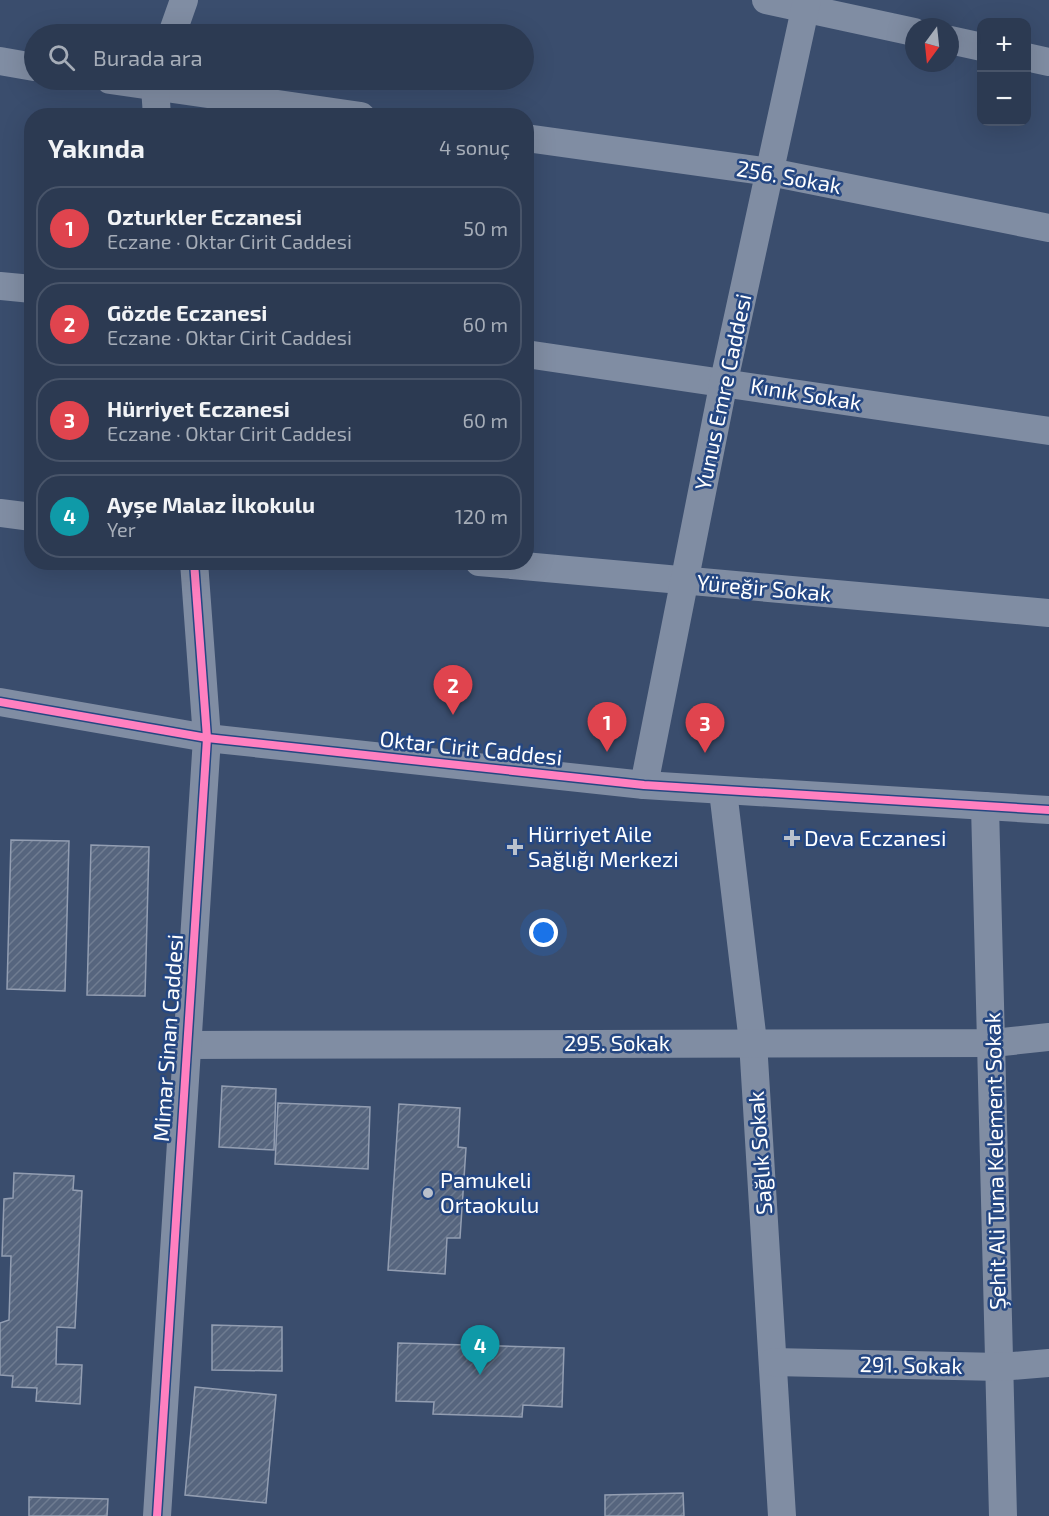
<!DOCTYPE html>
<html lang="tr">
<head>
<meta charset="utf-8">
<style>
  body { margin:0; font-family:"Exo 2",sans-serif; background:#38455c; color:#f1f3f6 }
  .controls { position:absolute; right:18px; top:18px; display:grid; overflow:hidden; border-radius:12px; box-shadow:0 6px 24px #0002 }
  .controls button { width:54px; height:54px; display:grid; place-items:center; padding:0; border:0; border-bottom:2px solid #485469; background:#2c3a52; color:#f1f3f6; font:30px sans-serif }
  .compass { position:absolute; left:905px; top:18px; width:54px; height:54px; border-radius:50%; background:#2c3a52; box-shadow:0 6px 24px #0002; rotate:195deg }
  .you { position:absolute; left:544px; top:933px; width:21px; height:21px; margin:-15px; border:4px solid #fff; border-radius:50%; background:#1a73e8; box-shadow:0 0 0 9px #1a73e833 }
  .badge { display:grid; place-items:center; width:39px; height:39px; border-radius:50%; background:#bac1cc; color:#fff; font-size:20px; font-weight:700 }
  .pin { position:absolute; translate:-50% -50px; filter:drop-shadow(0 2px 3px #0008) }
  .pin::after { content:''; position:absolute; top:32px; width:21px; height:18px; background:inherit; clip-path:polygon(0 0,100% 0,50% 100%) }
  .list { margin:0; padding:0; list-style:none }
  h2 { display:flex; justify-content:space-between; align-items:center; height:78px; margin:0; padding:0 24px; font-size:26px }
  h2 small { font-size:20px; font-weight:400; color:#a6adb8 }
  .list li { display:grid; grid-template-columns:39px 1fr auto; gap:18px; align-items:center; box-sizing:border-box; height:84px; margin:0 12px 12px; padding:0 12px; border:2px solid #485469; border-radius:24px }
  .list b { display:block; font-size:22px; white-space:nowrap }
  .list p { margin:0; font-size:20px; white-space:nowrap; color:#a6adb8 }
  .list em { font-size:20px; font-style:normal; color:#a6adb8 }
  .icon { flex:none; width:33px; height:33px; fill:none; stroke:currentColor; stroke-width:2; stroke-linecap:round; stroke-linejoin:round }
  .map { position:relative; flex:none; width:1049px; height:1516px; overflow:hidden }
  .search { position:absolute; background:#2c3a52; box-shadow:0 6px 24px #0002; left:24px; top:24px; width:510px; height:66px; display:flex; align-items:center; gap:15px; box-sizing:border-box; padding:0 21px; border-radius:33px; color:#a6adb8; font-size:22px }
  .panel { position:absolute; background:#2c3a52; box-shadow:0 6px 24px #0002; left:24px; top:108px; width:510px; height:462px; border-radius:24px }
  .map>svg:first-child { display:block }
  .building { fill:url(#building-hatch); stroke:#939eb2; stroke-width:1.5 }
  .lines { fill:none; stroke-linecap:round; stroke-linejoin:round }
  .minor { stroke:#808da3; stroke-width:28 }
  .cycleway-casing { stroke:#254782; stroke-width:11 }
  .cycleway { stroke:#ff80c0; stroke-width:8 }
  .poi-dot { fill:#bac1cc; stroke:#254782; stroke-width:2 }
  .labels { text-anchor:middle; stroke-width:5; stroke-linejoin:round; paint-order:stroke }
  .street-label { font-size:22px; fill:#fff; stroke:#254782 }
  .poi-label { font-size:22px; fill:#fff; stroke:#254782; text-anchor:start }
</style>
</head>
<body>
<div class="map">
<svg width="1049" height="1516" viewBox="0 0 1049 1516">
  <defs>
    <pattern id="building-hatch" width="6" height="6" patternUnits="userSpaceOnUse" patternTransform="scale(1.5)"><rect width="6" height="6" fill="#56657e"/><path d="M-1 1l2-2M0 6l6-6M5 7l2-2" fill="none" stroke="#6f7c91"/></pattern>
  </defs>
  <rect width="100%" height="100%" fill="#3a4d6d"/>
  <g class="building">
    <path d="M 11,840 L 69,841 L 65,991 L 7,989 Z"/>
    <path d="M 91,845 L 149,847 L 145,996 L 87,995 Z"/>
    <path d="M 222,1086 L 276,1089 L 274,1150 L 219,1147 Z"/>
    <path d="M 278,1103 L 370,1107 L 368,1169 L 275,1164 Z"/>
    <path d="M 399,1104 L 460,1108 L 458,1147 L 466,1148 L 460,1238 L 447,1238 L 445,1274 L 388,1270 Z"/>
    <path d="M 14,1173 L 74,1176 L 73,1190 L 82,1191 L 75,1328 L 57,1327 L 56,1364 L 82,1365 L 80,1404 L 36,1401 L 37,1388 L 12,1387 L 13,1376 L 0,1375 L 0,1323 L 9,1320 L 11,1256 L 2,1256 L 4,1199 L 13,1198 Z"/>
    <path d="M 212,1325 L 282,1327 L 282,1371 L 212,1370 Z"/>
    <path d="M 398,1343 L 564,1348 L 562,1407 L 523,1405 L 522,1417 L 433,1414 L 434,1402 L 396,1401 Z"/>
    <path d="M 195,1387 L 276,1395 L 266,1503 L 185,1495 Z"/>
    <path d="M 683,1493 L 684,1516 L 605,1516 L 605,1495 Z"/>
    <path d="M 29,1497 L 108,1499 L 107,1516 L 29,1516 Z"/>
  </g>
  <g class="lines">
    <g class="minor">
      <path d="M 766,0 L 914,32"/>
      <path d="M 172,34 L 184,0"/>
      <path d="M 950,40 L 982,47"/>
      <path d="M 1026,57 L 1049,62"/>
      <path d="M 0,61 L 34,67"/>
      <path d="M 110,80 L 361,116"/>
      <path d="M 157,116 L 155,87 L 158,80"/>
      <path d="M 526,138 L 770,172 L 1049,228"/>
      <path d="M 0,286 L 32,289"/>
      <path d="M 526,354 L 1049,431"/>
      <path d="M 0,513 L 32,517"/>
      <path d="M 479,562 L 1049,613"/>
      <path d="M 0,702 L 207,738 L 644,785 L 1049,810"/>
      <path d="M 644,785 L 724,381 L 807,0"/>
      <path d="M 723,791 L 753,1042 L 782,1516"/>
      <path d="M 985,806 L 1003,1516"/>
      <path d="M 185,1045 L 993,1043 L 1049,1037"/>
      <path d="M 773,1362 L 1000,1367 L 1049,1363"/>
      <path d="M 157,1516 L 207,738 L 194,562"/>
    </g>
    <g class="cycleway-casing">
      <g id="cycleway">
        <path d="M 0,702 L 207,738 L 644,785 L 1049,810"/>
        <path d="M 157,1516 L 207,738 L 194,562"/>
      </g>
    </g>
    <use href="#cycleway" class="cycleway"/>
  </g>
  <g class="poi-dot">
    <path d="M789 829h6v6h6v6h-6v6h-6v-6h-6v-6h6z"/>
    <path d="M512 838h6v6h6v6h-6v6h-6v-6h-6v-6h6z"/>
    <circle cx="428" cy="1193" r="6"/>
  </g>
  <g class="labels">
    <g class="street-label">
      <text transform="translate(789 177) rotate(10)" y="8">256. Sokak</text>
      <text transform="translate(723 392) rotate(-78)" y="8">Yunus Emre Caddesi</text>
      <text transform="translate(806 394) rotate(9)" y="8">Kınık Sokak</text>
      <text transform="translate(764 588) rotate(5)" y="8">Yüreğir Sokak</text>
      <text transform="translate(471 748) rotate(6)" y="8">Oktar Cirit Caddesi</text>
      <text transform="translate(168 1038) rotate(-86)" y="8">Mimar Sinan Caddesi</text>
      <text x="617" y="1051">295. Sokak</text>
      <text transform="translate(760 1153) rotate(-94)" y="8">Sağlık Sokak</text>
      <text transform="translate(995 1161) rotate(-91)" y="8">Şehit Ali Tuna Kelement Sokak</text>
      <text transform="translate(911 1365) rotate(1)" y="8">291. Sokak</text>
    </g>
    <g class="poi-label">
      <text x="528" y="842">Hürriyet Aile<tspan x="528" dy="25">Sağlığı Merkezi</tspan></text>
      <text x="804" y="846">Deva Eczanesi</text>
      <text x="440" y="1188">Pamukeli<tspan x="440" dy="25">Ortaokulu</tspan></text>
    </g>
  </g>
</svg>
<div class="controls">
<button>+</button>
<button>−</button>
</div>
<svg class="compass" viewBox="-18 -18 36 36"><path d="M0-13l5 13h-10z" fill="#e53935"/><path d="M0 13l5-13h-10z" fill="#a6adb8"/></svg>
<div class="you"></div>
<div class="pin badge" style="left:607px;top:752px;background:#e0444e">1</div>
<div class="pin badge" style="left:453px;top:715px;background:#e0444e">2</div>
<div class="pin badge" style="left:705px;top:753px;background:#e0444e">3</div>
<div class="pin badge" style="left:480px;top:1375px;background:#0f9aa8">4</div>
<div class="search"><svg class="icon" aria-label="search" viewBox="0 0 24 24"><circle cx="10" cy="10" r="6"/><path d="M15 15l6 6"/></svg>Burada ara</div>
<section class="panel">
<h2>Yakında<small>4 sonuç</small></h2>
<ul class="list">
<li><span class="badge" style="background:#e0444e">1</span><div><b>Ozturkler Eczanesi</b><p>Eczane · Oktar Cirit Caddesi</p></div><em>50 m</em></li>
<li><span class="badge" style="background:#e0444e">2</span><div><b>Gözde Eczanesi</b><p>Eczane · Oktar Cirit Caddesi</p></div><em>60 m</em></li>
<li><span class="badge" style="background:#e0444e">3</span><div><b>Hürriyet Eczanesi</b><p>Eczane · Oktar Cirit Caddesi</p></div><em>60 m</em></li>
<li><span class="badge" style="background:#0f9aa8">4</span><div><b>Ayşe Malaz İlkokulu</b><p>Yer</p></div><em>120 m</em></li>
</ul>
</section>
</div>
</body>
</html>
